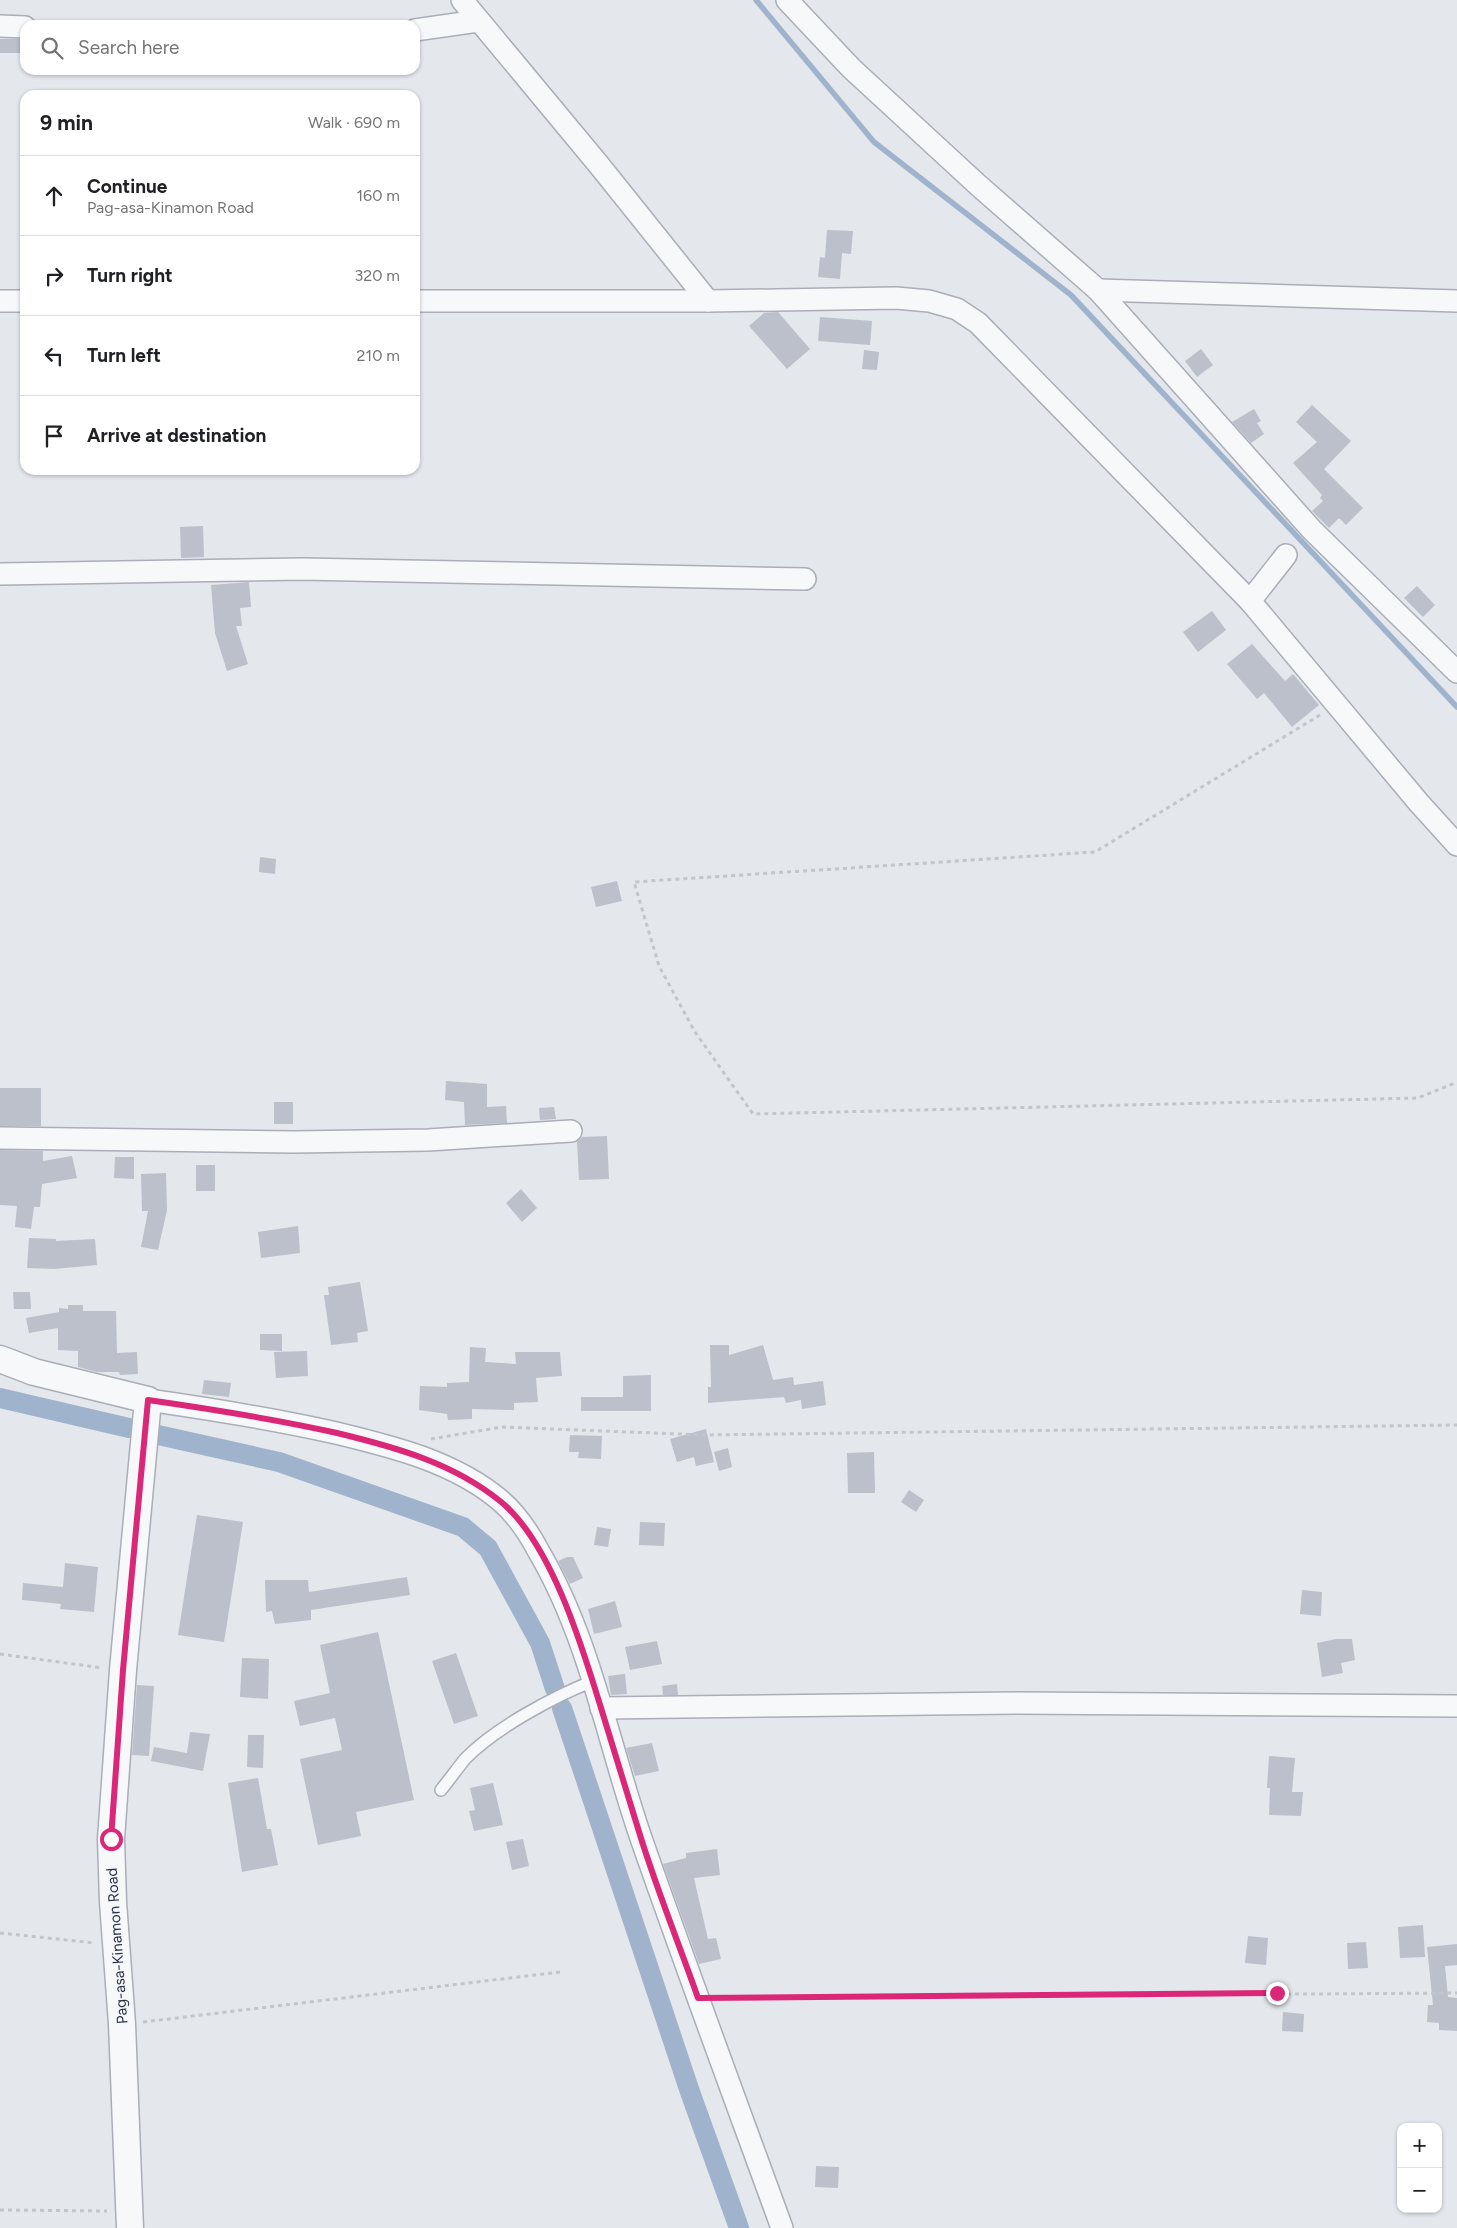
<!DOCTYPE html>
<html lang="en">
<head>
<meta charset="utf-8">
<style>
  body { margin:0; font-family:Figtree,sans-serif; background:#f2f2f2; color:#202124 }
  .controls { position:absolute; right:15px; bottom:15px; display:grid; overflow:hidden; border-radius:10px; box-shadow:0 1px 4px #0004 }
  .controls button { width:45px; height:45px; display:grid; place-items:center; padding:0; border:0; border-bottom:1px solid #e0e0e0; background:#fff; color:#202124; font:25px sans-serif }
  .stop { position:absolute; width:15px; height:15px; margin:-11px; border:4px solid #db2777; border-radius:50%; background:#fff }
  .stop.end { background:#db2777; border-color:#fff; box-shadow:0 1px 5px #0008 }
  .list { margin:0; padding:0; list-style:none }
  h2 { display:flex; justify-content:space-between; align-items:center; height:65px; margin:0; padding:0 20px; font-size:21px }
  h2 small { font-size:16px; font-weight:400; color:#757577 }
  .list li { display:grid; grid-template-columns:32px 1fr auto; gap:15px; align-items:center; box-sizing:border-box; height:80px; padding:0 20px; border-top:1px solid #e0e0e0 }
  .list b { display:block; font-size:19px; white-space:nowrap }
  .list p { margin:0; font-size:16px; white-space:nowrap; color:#757577 }
  .list em { font-size:16px; font-style:normal; color:#757577 }
  .icon { flex:none; width:28px; height:28px; fill:none; stroke:currentColor; stroke-width:2; stroke-linecap:round; stroke-linejoin:round }
  .map { position:relative; flex:none; width:1457px; height:2228px; overflow:hidden }
  .search { position:absolute; background:#fff; box-shadow:0 1px 4px #0004; left:20px; top:20px; width:400px; height:55px; display:flex; align-items:center; gap:12px; box-sizing:border-box; padding:0 18px; border-radius:15px; color:#757577; font-size:19px }
  .panel { position:absolute; background:#fff; box-shadow:0 1px 4px #0004; left:20px; top:90px; width:400px; height:385px; border-radius:15px }
  .map>svg:first-child { display:block }
  .lines { fill:none; stroke-linecap:round; stroke-linejoin:round }
  .stream { stroke:#9fb4cc; stroke-width:5.5 }
  .canal { stroke:#9fb4cc; stroke-width:20 }
  .building { fill:#bbc0ca }
  .service-casing { stroke:#a9aeb7; stroke-width:14 }
  .minor-casing { stroke:#a9aeb7; stroke-width:24 }
  .tertiary-casing { stroke:#a9aeb7; stroke-width:29 }
  .path { stroke:#c2c5cb; stroke-width:3; stroke-dasharray:4 4; stroke-linecap:butt }
  .service { stroke:#f7f8fa; stroke-width:11 }
  .minor { stroke:#f7f8fa; stroke-width:21 }
  .tertiary { stroke:#f7f8fa; stroke-width:26 }
  .route { stroke:#db2777; stroke-width:6 }
  .labels { text-anchor:middle; stroke-width:4; stroke-linejoin:round; paint-order:stroke }
  .street-label { font-size:15px; fill:#2b3445; stroke:#f4f6f9 }
</style>
</head>
<body>
<div class="map">
<svg width="1457" height="2228" viewBox="0 0 1457 2228">
  <rect width="100%" height="100%" fill="#e4e7ec"/>
  <g class="lines">
    <path class="stream" d="M 756,0 L 874,142 L 1071,295 L 1457,707"/>
    <g class="canal">
      <path d="M 0,1398 L 129,1428"/>
      <path d="M 158,1435 L 279,1462 L 463,1527 L 488,1548 L 540,1643 L 555,1689"/>
      <path d="M 562,1708 L 690,2092 L 739,2228"/>
    </g>
  </g>
  <g class="building">
    <rect x="0" y="39" width="25" height="14"/>
    <path d="M 827,230 L 853,231 L 851,254 L 842,253 L 840,279 L 818,277 L 820,257 L 825,258 Z"/>
    <path d="M 778,312 L 810,349 L 787,369 L 749,326 L 764,313 Z"/>
    <path d="M 820,317 L 872,321 L 870,345 L 818,341 Z"/>
    <path d="M 1201,349 L 1213,365 L 1197,377 L 1185,361 Z"/>
    <path d="M 864,350 L 879,352 L 877,370 L 862,369 Z"/>
    <path d="M 1312,405 L 1351,441 L 1324,469 L 1363,508 L 1346,525 L 1339,518 L 1329,528 L 1312,511 L 1323,501 L 1320,498 L 1322,495 L 1293,463 L 1317,442 L 1296,422 Z"/>
    <path d="M 1254,409 L 1261,421 L 1257,423 L 1264,434 L 1251,443 L 1232,422 Z"/>
    <path d="M 203,526 L 204,557 L 181,558 L 180,527 Z"/>
    <path d="M 249,582 L 251,607 L 240,608 L 242,626 L 236,626 L 248,664 L 227,671 L 215,633 L 211,585 Z"/>
    <path d="M 1417,586 L 1435,605 L 1423,617 L 1404,598 Z"/>
    <path d="M 1212,611 L 1226,630 L 1198,652 L 1183,632 Z"/>
    <path d="M 1252,644 L 1285,681 L 1293,674 L 1319,705 L 1292,727 L 1264,693 L 1257,699 L 1227,664 Z"/>
    <path d="M 260,857 L 276,859 L 275,874 L 259,872 Z"/>
    <path d="M 617,881 L 622,901 L 596,907 L 591,887 Z"/>
    <path d="M 446,1081 L 487,1084 L 487,1107 L 506,1106 L 507,1123 L 465,1125 L 464,1102 L 445,1100 Z"/>
    <rect x="0" y="1088" width="41" height="38"/>
    <rect x="274" y="1102" width="19" height="22"/>
    <path d="M 554,1107 L 556,1119 L 540,1120 L 539,1108 Z"/>
    <path d="M 607,1136 L 609,1179 L 579,1180 L 577,1142 L 582,1137 Z"/>
    <path d="M 0,1150 L 43,1151 L 43,1161 L 72,1156 L 77,1178 L 42,1184 L 40,1207 L 34,1207 L 31,1229 L 15,1227 L 17,1206 L 0,1205 Z"/>
    <path d="M 115,1157 L 134,1157 L 134,1179 L 114,1178 Z"/>
    <rect x="196" y="1165" width="19" height="26"/>
    <path d="M 166,1173 L 167,1210 L 158,1250 L 141,1247 L 148,1211 L 142,1211 L 141,1174 Z"/>
    <path d="M 521,1189 L 537,1208 L 522,1222 L 506,1203 Z"/>
    <path d="M 298,1226 L 300,1253 L 261,1258 L 258,1232 Z"/>
    <path d="M 29,1238 L 56,1239 L 56,1241 L 95,1239 L 97,1265 L 54,1269 L 27,1268 Z"/>
    <path d="M 360,1282 L 368,1331 L 357,1333 L 358,1342 L 331,1345 L 324,1295 L 329,1295 L 328,1287 Z"/>
    <path d="M 13,1292 L 30,1292 L 31,1309 L 14,1309 Z"/>
    <path d="M 68,1305 L 83,1305 L 83,1311 L 116,1311 L 117,1353 L 137,1352 L 138,1374 L 120,1375 L 119,1372 L 97,1372 L 78,1367 L 78,1351 L 58,1350 L 58,1328 L 29,1333 L 26,1318 L 59,1312 L 59,1308 L 68,1309 Z"/>
    <path d="M 260,1334 L 282,1334 L 282,1351 L 260,1350 Z"/>
    <path d="M 710,1345 L 729,1345 L 729,1355 L 763,1345 L 773,1380 L 793,1377 L 794,1385 L 823,1381 L 826,1405 L 802,1409 L 801,1400 L 786,1403 L 784,1397 L 708,1403 L 708,1387 L 711,1387 Z"/>
    <path d="M 470,1347 L 486,1348 L 485,1362 L 516,1364 L 515,1352 L 560,1352 L 562,1376 L 536,1378 L 538,1402 L 514,1403 L 514,1410 L 472,1409 L 472,1419 L 448,1420 L 447,1414 L 419,1410 L 420,1386 L 447,1387 L 447,1383 L 469,1382 Z"/>
    <path d="M 307,1351 L 308,1376 L 276,1378 L 274,1352 Z"/>
    <path d="M 651,1375 L 651,1411 L 581,1411 L 581,1397 L 623,1397 L 623,1376 Z"/>
    <path d="M 204,1380 L 231,1383 L 229,1397 L 202,1394 Z"/>
    <path d="M 706,1429 L 714,1462 L 696,1466 L 694,1457 L 677,1462 L 670,1439 Z"/>
    <path d="M 570,1435 L 602,1436 L 601,1459 L 578,1458 L 579,1452 L 569,1452 Z"/>
    <path d="M 728,1448 L 732,1467 L 719,1471 L 714,1452 Z"/>
    <path d="M 874,1452 L 875,1493 L 848,1493 L 847,1453 Z"/>
    <path d="M 909,1490 L 924,1500 L 916,1512 L 901,1502 Z"/>
    <path d="M 197,1515 L 243,1522 L 224,1642 L 178,1635 Z"/>
    <path d="M 640,1522 L 665,1523 L 664,1546 L 639,1545 Z"/>
    <path d="M 597,1527 L 611,1529 L 608,1547 L 594,1545 Z"/>
    <path d="M 567,1557 L 573,1557 L 583,1578 L 570,1584 L 558,1561 Z"/>
    <path d="M 65,1563 L 98,1567 L 94,1612 L 60,1609 L 61,1604 L 22,1600 L 23,1583 L 63,1587 Z"/>
    <path d="M 407,1577 L 410,1595 L 311,1610 L 311,1620 L 275,1624 L 272,1611 L 266,1612 L 265,1580 L 308,1580 L 309,1592 Z"/>
    <path d="M 1302,1590 L 1322,1592 L 1321,1616 L 1300,1614 Z"/>
    <path d="M 615,1601 L 622,1627 L 594,1634 L 588,1609 Z"/>
    <path d="M 378,1632 L 414,1800 L 356,1812 L 361,1836 L 318,1845 L 300,1759 L 342,1750 L 335,1718 L 300,1726 L 294,1701 L 330,1693 L 320,1645 Z"/>
    <path d="M 1336,1639 L 1352,1639 L 1355,1660 L 1341,1663 L 1343,1673 L 1322,1677 L 1317,1643 Z"/>
    <path d="M 657,1641 L 662,1664 L 630,1670 L 625,1647 Z"/>
    <path d="M 456,1653 L 478,1716 L 454,1724 L 432,1661 Z"/>
    <path d="M 242,1658 L 269,1659 L 268,1699 L 240,1697 Z"/>
    <path d="M 625,1674 L 627,1694 L 611,1695 L 608,1676 Z"/>
    <path d="M 677,1684 L 678,1695 L 663,1695 L 662,1686 Z"/>
    <path d="M 137,1685 L 154,1686 L 149,1756 L 132,1755 Z"/>
    <path d="M 190,1732 L 210,1734 L 203,1771 L 151,1761 L 154,1747 L 187,1753 Z"/>
    <path d="M 248,1735 L 264,1735 L 263,1768 L 247,1767 Z"/>
    <path d="M 652,1743 L 659,1771 L 635,1776 L 626,1748 Z"/>
    <path d="M 1269,1756 L 1295,1758 L 1292,1792 L 1303,1792 L 1301,1816 L 1269,1815 L 1270,1788 L 1267,1788 Z"/>
    <path d="M 258,1778 L 267,1829 L 271,1829 L 278,1865 L 242,1872 L 228,1783 Z"/>
    <path d="M 493,1783 L 503,1825 L 474,1831 L 469,1811 L 475,1810 L 470,1788 Z"/>
    <path d="M 523,1839 L 529,1866 L 512,1870 L 506,1842 Z"/>
    <path d="M 717,1849 L 720,1875 L 694,1878 L 708,1939 L 716,1938 L 721,1959 L 699,1964 L 663,1864 L 686,1858 L 686,1853 Z"/>
    <path d="M 1423,1925 L 1425,1957 L 1400,1958 L 1398,1927 Z"/>
    <path d="M 1248,1936 L 1268,1938 L 1266,1965 L 1245,1963 Z"/>
    <path d="M 1366,1942 L 1368,1968 L 1348,1969 L 1347,1943 Z"/>
    <path d="M 1457,1944 L 1457,1965 L 1445,1966 L 1448,1997 L 1457,1998 L 1457,2031 L 1439,2030 L 1439,2023 L 1427,2022 L 1428,2005 L 1433,2005 L 1427,1947 Z"/>
    <path d="M 1283,2012 L 1304,2014 L 1303,2032 L 1282,2031 Z"/>
    <path d="M 816,2166 L 839,2167 L 838,2188 L 815,2187 Z"/>
  </g>
  <g class="lines">
    <g class="service-casing">
      <path id="service" d="M 441,1790 C 449,1780 457,1769 465,1759 C 495,1728 553,1697 593,1681"/>
    </g>
    <g class="minor-casing">
      <g id="minor">
        <path d="M 462,0 L 599,165 L 708,301"/>
        <path d="M 787,0 L 851,68 L 978,185 L 1098,290 L 1312,530 L 1457,672"/>
        <path d="M 0,26 L 25,27"/>
        <path d="M 415,30 L 478,21"/>
        <path d="M 1098,290 L 1457,301"/>
        <path d="M 0,301 L 25,301"/>
        <path d="M 415,301 L 708,301 L 896,298 L 929,301 L 957,309 L 978,323 L 1250,601 L 1419,803 L 1457,845"/>
        <path d="M 0,574 L 303,569 L 805,579"/>
        <path d="M 1250,601 L 1286,555"/>
        <path d="M 0,1138 L 294,1142 L 428,1140 L 571,1131"/>
        <path d="M 148,1400 C 211,1409 274,1419 336,1433 C 394,1447 455,1462 501,1501 C 517,1515 529,1533 539,1552 C 591,1641 608,1744 642,1841 C 687,1970 735,2099 782,2228"/>
        <path d="M 601,1708 L 1016,1703 L 1457,1706"/>
      </g>
    </g>
    <g class="tertiary-casing">
      <path id="tertiary" d="M 0,1359 L 34,1372 L 148,1400 L 123,1670 L 111,1839 L 113,1902 L 122,2024 L 130,2228"/>
    </g>
    <g class="path">
      <path d="M 1320,715 L 1095,852 L 634,882 L 659,966 L 695,1032 L 753,1114 L 1418,1098 L 1457,1082"/>
      <path d="M 431,1439 L 502,1427 L 704,1435 L 1457,1425"/>
      <path d="M 0,1654 L 103,1668"/>
      <path d="M 0,1933 L 95,1943"/>
      <path d="M 719,1998 L 1457,1993"/>
      <path d="M 143,2022 L 560,1972"/>
      <path d="M 0,2210 L 107,2211"/>
    </g>
    <use href="#service" class="service"/>
    <use href="#minor" class="minor"/>
    <use href="#tertiary" class="tertiary"/>
  </g>
  <g class="lines">
    <path class="route" d="M 111,1839 L 123,1670 L 148,1400 C 211,1409 274,1419 337,1433 C 395,1447 453,1463 500,1501 C 551,1542 582,1646 601,1708 C 614,1750 627,1793 640,1835 C 657,1890 679,1944 698,1998 L 1277,1993"/>
  </g>
  <g class="labels">
    <g class="street-label">
      <text transform="translate(117 1946) rotate(-94)" y="5">Pag-asa-Kinamon Road</text>
    </g>
  </g>
</svg>
<div class="controls">
<button>+</button>
<button>−</button>
</div>
<div class="stop" style="left:111px;top:1839px"></div>
<div class="stop end" style="left:1277px;top:1993px"></div>
<div class="search"><svg class="icon" aria-label="search" viewBox="0 0 24 24"><circle cx="10" cy="10" r="6"/><path d="M15 15l6 6"/></svg>Search here</div>
<section class="panel">
<h2>9 min<small>Walk · 690 m</small></h2>
<ul class="list">
<li><svg class="icon" aria-label="ahead" viewBox="0 0 24 24"><path d="M12 20V5M6 11l6-6 6 6"/></svg><div><b>Continue</b><p>Pag-asa-Kinamon Road</p></div><em>160 m</em></li>
<li><svg class="icon" aria-label="right" viewBox="0 0 24 24"><path d="M7 20v-9h11M14 6l5 5-5 5"/></svg><div><b>Turn right</b></div><em>320 m</em></li>
<li><svg class="icon" aria-label="left" viewBox="0 0 24 24"><path d="M17 20v-9H6M10 6l-5 5 5 5"/></svg><div><b>Turn left</b></div><em>210 m</em></li>
<li><svg class="icon" aria-label="arrive" viewBox="0 0 24 24"><path d="M6 21V4h12l-3 4 3 4H6"/></svg><div><b>Arrive at destination</b></div></li>
</ul>
</section>
</div>
</body>
</html>
